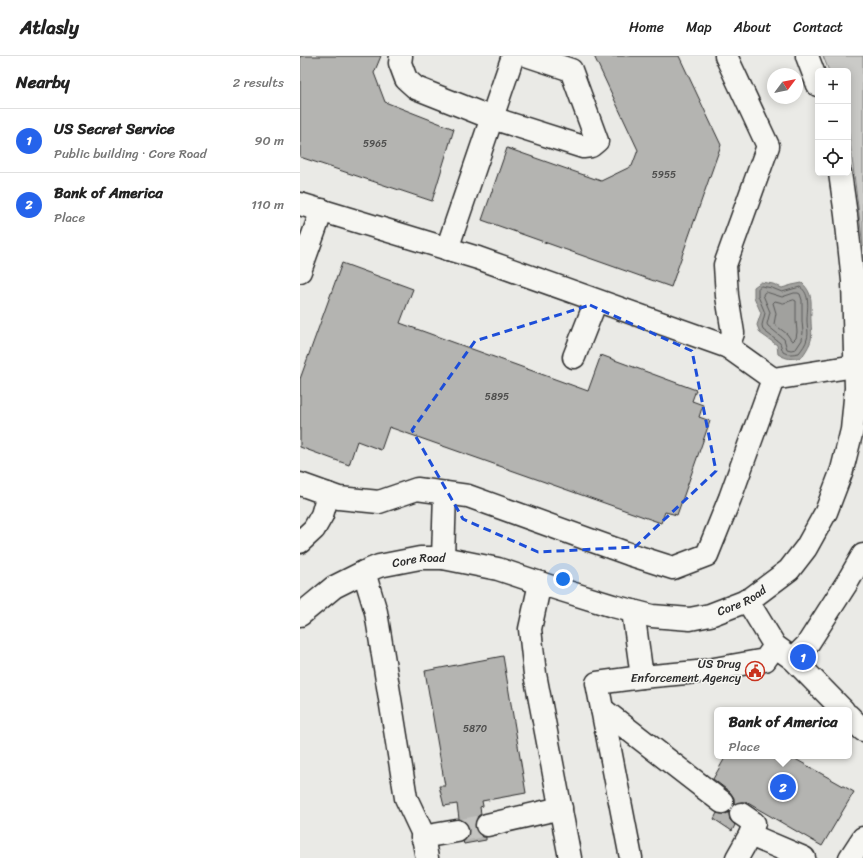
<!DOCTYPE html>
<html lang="en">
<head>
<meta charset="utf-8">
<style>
  body { margin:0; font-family:Sriracha,sans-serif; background:#f2f2f2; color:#222 }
  .controls { position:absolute; right:12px; top:12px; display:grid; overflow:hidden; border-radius:6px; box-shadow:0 2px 10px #0003 }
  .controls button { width:36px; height:36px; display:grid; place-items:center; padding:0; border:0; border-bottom:1px solid #e0e0e0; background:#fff; color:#222; font:20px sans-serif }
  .compass { position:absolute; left:467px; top:12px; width:36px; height:36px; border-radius:50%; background:#fff; box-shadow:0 2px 10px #0003; rotate:58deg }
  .you { position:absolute; left:263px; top:523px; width:14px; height:14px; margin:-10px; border:3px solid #fff; border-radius:50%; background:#1a73e8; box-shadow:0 0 0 6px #1a73e833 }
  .badge { display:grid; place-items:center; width:26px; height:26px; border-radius:50%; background:#2563eb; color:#fff; font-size:13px; font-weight:700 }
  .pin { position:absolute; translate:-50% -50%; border:2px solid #fff; box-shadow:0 1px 4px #0006 }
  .popup { position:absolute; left:414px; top:651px; width:138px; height:52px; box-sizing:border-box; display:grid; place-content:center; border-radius:6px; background:#fff; filter:drop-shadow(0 1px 3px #0005); font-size:13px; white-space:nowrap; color:#767676 }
  .popup b { font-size:15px; color:#222 }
  .popup::after { content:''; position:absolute; left:50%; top:100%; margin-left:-8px; border:8px solid transparent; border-top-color:#fff }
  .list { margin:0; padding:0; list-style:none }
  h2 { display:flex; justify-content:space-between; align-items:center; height:52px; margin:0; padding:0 16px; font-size:17px }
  h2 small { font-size:13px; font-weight:400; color:#767676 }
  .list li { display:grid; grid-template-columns:26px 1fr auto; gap:12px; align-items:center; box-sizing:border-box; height:64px; padding:0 16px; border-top:1px solid #e0e0e0 }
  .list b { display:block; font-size:15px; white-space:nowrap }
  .list p { margin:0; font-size:13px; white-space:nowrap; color:#767676 }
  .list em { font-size:13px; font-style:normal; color:#767676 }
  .icon { flex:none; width:22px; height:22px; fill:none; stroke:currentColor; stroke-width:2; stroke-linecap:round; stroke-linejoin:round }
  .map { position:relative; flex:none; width:563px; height:802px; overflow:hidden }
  header { display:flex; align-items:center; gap:24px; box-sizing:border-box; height:56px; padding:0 20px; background:#fff; border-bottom:1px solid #e0e0e0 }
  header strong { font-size:19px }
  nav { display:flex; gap:22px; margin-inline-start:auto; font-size:14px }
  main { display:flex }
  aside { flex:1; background:#fff }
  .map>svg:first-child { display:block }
  .green { fill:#cacac7; stroke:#7a7a79 }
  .water { fill:#a1a19e; stroke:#727270 }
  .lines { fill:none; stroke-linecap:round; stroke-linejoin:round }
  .shore { stroke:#5a5a59; stroke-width:1 }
  .building { fill:#b4b4b1; stroke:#2b2b2b }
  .minor-tunnel { stroke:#c4c4c1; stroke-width:22; stroke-dasharray:22 11; stroke-linecap:butt }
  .minor-casing { stroke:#2b2b2b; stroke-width:25 }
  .minor { stroke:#f6f6f2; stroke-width:22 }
  .marked { fill:none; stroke:#1d4ed8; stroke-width:3; stroke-dasharray:8 5; stroke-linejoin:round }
  .labels { text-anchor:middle; stroke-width:3; stroke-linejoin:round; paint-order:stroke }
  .number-label { font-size:10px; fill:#4d4d4c }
  .street-label { font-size:12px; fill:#2b2b2b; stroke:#f6f6f2 }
  .poi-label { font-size:12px; fill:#2b2b2b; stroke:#f6f6f2; text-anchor:end }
</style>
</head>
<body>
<header>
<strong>Atlasly</strong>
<nav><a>Home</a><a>Map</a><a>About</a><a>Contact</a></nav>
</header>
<main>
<aside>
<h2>Nearby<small>2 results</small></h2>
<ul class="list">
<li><span class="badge">1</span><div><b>US Secret Service</b><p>Public building · Core Road</p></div><em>90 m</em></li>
<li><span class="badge">2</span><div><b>Bank of America</b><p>Place</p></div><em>110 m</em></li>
</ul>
</aside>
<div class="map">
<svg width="563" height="802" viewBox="0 0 563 802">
  <rect width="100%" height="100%" fill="#eaeae6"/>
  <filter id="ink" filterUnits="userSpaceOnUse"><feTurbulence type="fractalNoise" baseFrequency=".025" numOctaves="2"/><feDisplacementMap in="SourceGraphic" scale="8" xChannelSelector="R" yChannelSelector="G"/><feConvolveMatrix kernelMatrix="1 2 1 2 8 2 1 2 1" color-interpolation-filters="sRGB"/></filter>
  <g filter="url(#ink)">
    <path class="green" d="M 523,0 L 563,0 L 563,190 L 548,71 L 548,15 L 529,15 Z"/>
    <path class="water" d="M 461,226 L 473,228 L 482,232 L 492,229 L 502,227 C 515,239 510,250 511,265 C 511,273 513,280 510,287 C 508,292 505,296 502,301 C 491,303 488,304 478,298 L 477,289 L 460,277 L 457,269 L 461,257 L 454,241 L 454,231 Z"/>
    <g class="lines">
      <g class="shore">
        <path d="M 461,230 L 472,232 L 482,236 L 500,231 C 511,238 507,253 507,264 C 507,271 509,277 507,283 C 506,288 502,293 499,297 C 493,298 488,299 483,296 L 480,287 L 463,274 L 462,269 L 465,257 L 458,240 L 458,233 Z"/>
        <path d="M 466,236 L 482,241 L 494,237 L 498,237 L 500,238 L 502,244 L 502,265 L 503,276 L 502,284 L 496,293 L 491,294 L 487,293 L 484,283 L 468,270 L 467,268 L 470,256 L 463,239 L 464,237 Z"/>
        <path d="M 494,244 L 496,245 L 496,265 L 497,276 L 496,282 L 493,285 L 491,284 L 487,278 L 474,268 L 476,257 L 473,247 L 475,245 L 483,247 Z"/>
      </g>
    </g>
    <g class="building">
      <path d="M 0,0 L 81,0 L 74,17 L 85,46 L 154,73 L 132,145 L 0,101 Z"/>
      <path d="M 294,0 L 379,0 L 421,89 L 371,231 L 182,164 L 207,92 L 301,125 L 332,110 L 338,94 Z"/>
      <path d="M 42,207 L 113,233 L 100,267 L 288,335 L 301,299 L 396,334 L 392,345 L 403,349 L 399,361 L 410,365 L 377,459 L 365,456 L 361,467 L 89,371 L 81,394 L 57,385 L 49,409 L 0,391 L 0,323 Z"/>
      <path d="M 203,600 L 226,737 L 182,745 L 183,750 L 180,751 L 181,758 L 178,760 L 175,765 L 175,771 L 178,777 L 183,781 L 186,781 L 186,784 L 164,788 L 163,785 L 169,780 L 169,773 L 166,767 L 159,763 L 157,748 L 144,750 L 139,730 L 145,730 L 125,615 Z"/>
      <path d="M 426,700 L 490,700 L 554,736 L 522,790 L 446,746 L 442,746 L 434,748 L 434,742 L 430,736 L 413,723 Z"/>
      <path d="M 429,756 L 430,764 L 435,769 L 432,775 L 414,763 L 417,757 L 421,758 L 426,758 Z"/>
    </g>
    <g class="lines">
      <path class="minor-tunnel" d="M 157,775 L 187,769"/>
      <g class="minor-casing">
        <g id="minor">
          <path d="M 101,0 L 100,7 L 106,23 L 116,32 L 192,62 L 283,91 L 291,90 L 297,85 L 271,14 L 229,0"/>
          <path d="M 426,0 L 468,90 L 425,209 L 427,240 L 433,277 L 428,291"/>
          <path d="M 507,0 L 518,29"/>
          <path d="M 0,148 L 178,202 L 428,291 L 473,323 L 555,310"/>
          <path d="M 147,193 L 213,0"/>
          <path d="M 0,215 L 22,154"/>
          <path d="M 274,301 L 296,245"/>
          <path d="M 0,428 L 39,442 L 79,446 L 117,433 L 168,440 L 329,498 L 373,512 L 407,499 L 430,442 L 473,323"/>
          <path d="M 0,486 L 14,473 L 22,459 L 28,438"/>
          <path d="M 143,502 L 145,437"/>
          <path d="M 64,516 L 76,556 L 106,742 L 122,776 L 127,802"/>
          <path d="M 240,527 L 230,573 L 235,618 L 270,802"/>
          <path d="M 447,544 L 475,590 L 493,603 L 507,589 L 548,525 L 563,499"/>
          <path d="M 333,555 L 342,621 L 397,616 L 465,604 L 475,590"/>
          <path id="s1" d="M 0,559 L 34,531 L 64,516 L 79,510 L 120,502 L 143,502 L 198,513 L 255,532 L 313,550 L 352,560 L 390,563 L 410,559 L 449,544 L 489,514 L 506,492 L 526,456 L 542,414 L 552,374 L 556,332 L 553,225 L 546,159 L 540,117"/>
          <path d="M 493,603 L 543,654"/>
          <path d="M 302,653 L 422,746"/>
          <path d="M 549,660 L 563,674"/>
          <path d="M 187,769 L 261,752"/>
          <path d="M 450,779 L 504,802"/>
          <path d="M 122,781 L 157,775"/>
          <path d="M 331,802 L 297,627 L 342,621"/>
          <path d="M 437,802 L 450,779 L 454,767 L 441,758"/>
          <path d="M 550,802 L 563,782"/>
        </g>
      </g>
      <use href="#minor" class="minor"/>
    </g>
  </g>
  <path class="marked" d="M 290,249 L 392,295 L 416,415 L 335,491 L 238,496 L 163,463 L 112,374 L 175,285 Z"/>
  <defs>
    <g id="civic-ring" transform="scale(1)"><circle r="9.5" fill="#f6f6f2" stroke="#c8321e" stroke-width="1.5"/><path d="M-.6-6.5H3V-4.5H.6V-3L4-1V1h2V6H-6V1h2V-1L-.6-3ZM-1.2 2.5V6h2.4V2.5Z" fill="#c8321e"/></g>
  </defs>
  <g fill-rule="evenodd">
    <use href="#civic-ring" x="455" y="615"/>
  </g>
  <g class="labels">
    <g class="number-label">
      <text x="75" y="91">5965</text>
      <text x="364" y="122">5955</text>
      <text x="197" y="344">5895</text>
      <text x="175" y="676">5870</text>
    </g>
    <g class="street-label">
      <text dy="4" stroke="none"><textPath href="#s1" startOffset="134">Core Road</textPath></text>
      <text dy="4" stroke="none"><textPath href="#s1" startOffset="469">Core Road</textPath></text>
    </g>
    <g class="poi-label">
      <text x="441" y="612">US Drug<tspan x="441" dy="14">Enforcement Agency</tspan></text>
    </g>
  </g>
</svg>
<div class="controls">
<button>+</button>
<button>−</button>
<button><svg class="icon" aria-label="locate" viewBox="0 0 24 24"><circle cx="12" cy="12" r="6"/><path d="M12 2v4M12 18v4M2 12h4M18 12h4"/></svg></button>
</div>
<svg class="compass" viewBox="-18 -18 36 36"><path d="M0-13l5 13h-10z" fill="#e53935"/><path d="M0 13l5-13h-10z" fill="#767676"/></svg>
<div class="you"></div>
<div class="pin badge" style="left:503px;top:601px">1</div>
<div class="pin badge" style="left:483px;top:731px">2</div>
<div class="popup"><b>Bank of America</b>Place</div>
</div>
</main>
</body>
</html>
